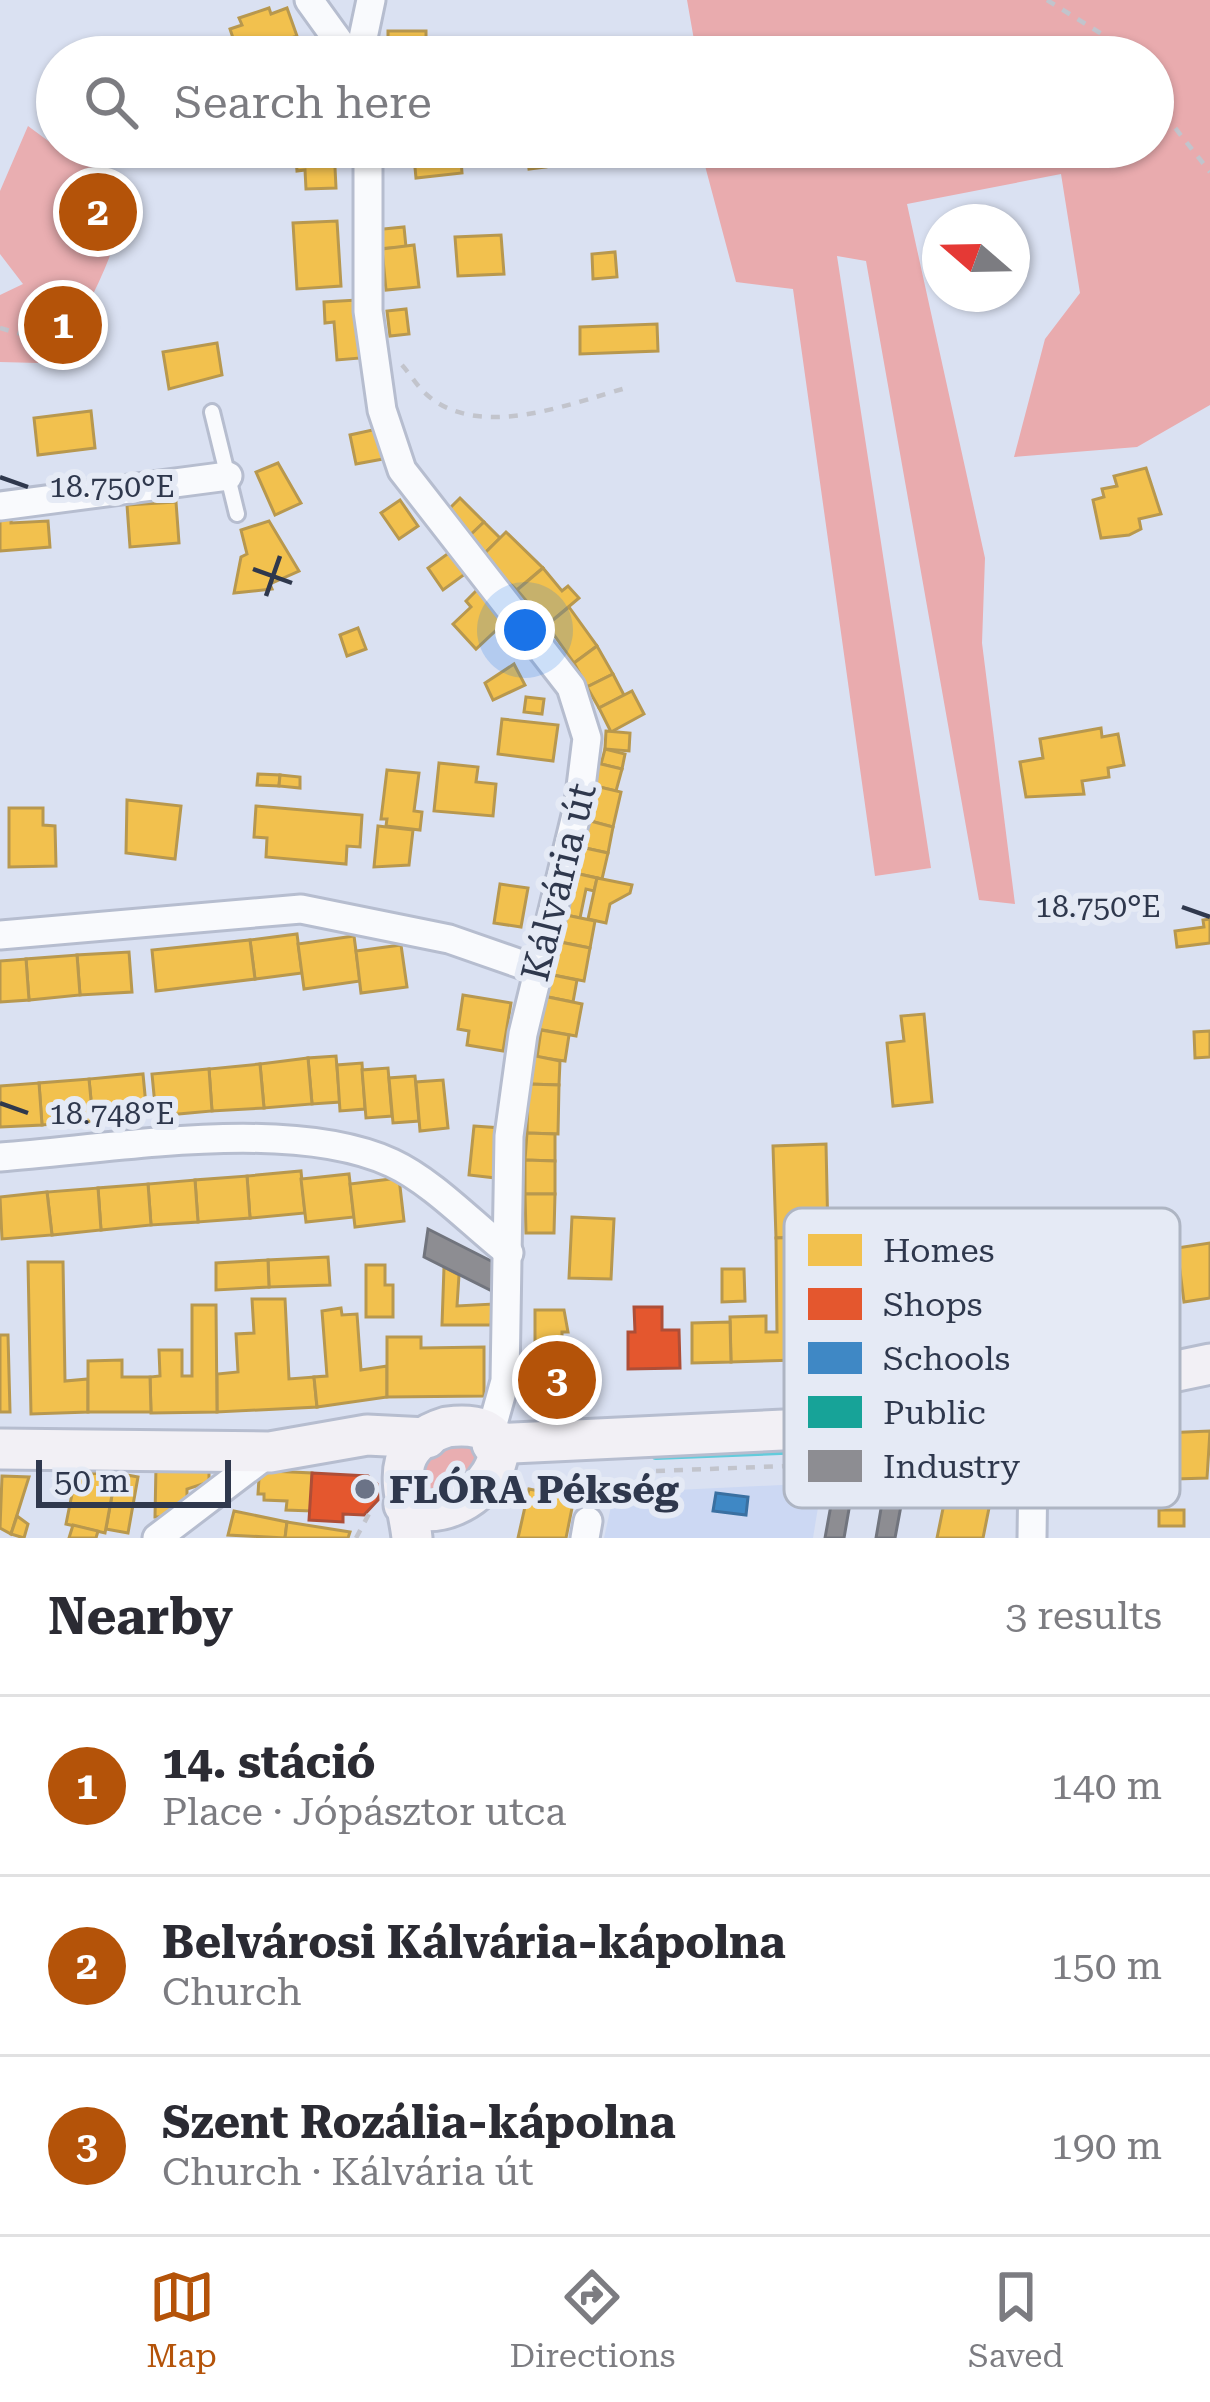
<!DOCTYPE html>
<html lang="en">
<head>
<meta charset="utf-8">
<style>
  body { margin:0; font-family:"Roboto Serif",serif; background:#f2f2f3; color:#2b2b33 }
  .compass { position:absolute; left:922px; top:204px; width:108px; height:108px; border-radius:50%; background:#fff; box-shadow:0 3px 9px #0004; rotate:290deg }
  .scale { position:absolute; left:36px; bottom:30px; width:195px; box-sizing:border-box; padding-left:12px; border:6px solid #2f384d; border-top:0; font-size:33px; line-height:42px; white-space:nowrap; color:#2f384d; -webkit-text-stroke:9px #e5eaf5; paint-order:stroke }
  .you { position:absolute; left:525px; top:630px; width:42px; height:42px; margin:-30px; border:9px solid #fff; border-radius:50%; background:#1a73e8; box-shadow:0 0 0 18px #1a73e833 }
  .badge { display:grid; place-items:center; width:78px; height:78px; border-radius:50%; background:#b45309; color:#fff; font-size:39px; font-weight:700 }
  .pin { position:absolute; translate:-50% -50%; border:6px solid #fff; box-shadow:0 3px 12px #0006 }
  .list { margin:0; padding:0; list-style:none }
  h2 { display:flex; justify-content:space-between; align-items:center; height:156px; margin:0; padding:0 48px; font-size:51px }
  h2 small { font-size:39px; font-weight:400; color:#7c7c81 }
  .list li { display:grid; grid-template-columns:78px 1fr auto; gap:36px; align-items:center; box-sizing:border-box; height:180px; padding:0 48px; border-top:3px solid #e1e1e2 }
  .list b { display:block; font-size:45px; white-space:nowrap }
  .list p { margin:0; font-size:39px; white-space:nowrap; color:#7c7c81 }
  .list em { font-size:39px; font-style:normal; color:#7c7c81 }
  .icon { flex:none; width:66px; height:66px; fill:none; stroke:currentColor; stroke-width:2; stroke-linecap:round; stroke-linejoin:round }
  .map { position:relative; flex:none; width:1210px; height:1538px; overflow:hidden }
  .search { position:absolute; background:#fff; box-shadow:0 3px 9px #0004; left:36px; right:36px; top:36px; height:132px; display:flex; align-items:center; gap:30px; box-sizing:border-box; padding:0 42px; border-radius:66px; color:#7c7c81; font-size:45px }
  .sheet { height:696px; background:#fff }
  nav { display:flex; justify-content:space-around; align-items:center; box-sizing:border-box; height:168px; border-top:3px solid #e1e1e2; background:#fff; font-size:33px; color:#7c7c81 }
  nav a { display:grid; justify-items:center; gap:6px }
  nav .on { color:#b45309 }
  .map>svg:first-child { display:block }
  .built { fill:#ccd8f3 }
  .green { fill:#e9aeb1 }
  .forest { fill:#e9abae }
  .homes { fill:#f2c14e; stroke:#b8984e; stroke-width:3 }
  .shops { fill:#e4572e; stroke:#ae4e37; stroke-width:3 }
  .schools { fill:#3f88c5; stroke:#3a70a1; stroke-width:3 }
  .public { fill:#17a398; stroke:#1e8382; stroke-width:3 }
  .industry { fill:#8d8d92; stroke:#71747d; stroke-width:3 }
  .lines { fill:none; stroke-linecap:round; stroke-linejoin:round }
  .stream { stroke:#62cbdb; stroke-width:8 }
  .lane-casing { stroke:#b6bdcf; stroke-width:20 }
  .street-casing { stroke:#b6bdcf; stroke-width:33 }
  .secondary-casing { stroke:#b6bdcf; stroke-width:45 }
  .path { stroke:#c2c4cc; stroke-width:4.5; stroke-dasharray:9 9; stroke-linecap:butt }
  .lane { stroke:#f9fafd; stroke-width:14 }
  .street { stroke:#f9fafd; stroke-width:27 }
  .secondary { stroke:#f2f0f5; stroke-width:39 }
  .ticks { fill:none; stroke:#2f384d; stroke-width:4.5 }
  .poi-dot { fill:#6b7387; stroke:#e5eaf5; stroke-width:4.5 }
  .labels { text-anchor:middle; stroke-width:12; stroke-linejoin:round; paint-order:stroke }
  .street-label { font-size:39px; fill:#2f384d; stroke:#e5eaf5 }
  .poi-label { font-size:39px; font-weight:bold; fill:#2f384d; stroke:#e5eaf5; text-anchor:start }
  .key { fill:#e5eaf5; stroke:#aeb5c3; stroke-width:3 }
  .key-label { font-size:33px; fill:#2f384d }
  .ticks-label { font-size:30px; text-anchor:middle; fill:#2f384d; stroke:#e5eaf5; stroke-width:12; stroke-linejoin:round; paint-order:stroke }
</style>
</head>
<body>
<div class="map">
<svg width="1210" height="1538" viewBox="0 0 1210 1538">
  <rect width="100%" height="100%" fill="#dae1f2"/>
  <path class="built" d="M 822,1483 L 813,1538 L 604,1538 L 614,1493 Z"/>
  <g class="green">
    <path d="M 28,126 L 78,163 L 119,176 C 130,223 105,269 85,311 L 94,341 L 38,363 L 0,362 L 0,295 L 23,284 L 0,254 L 0,191 Z"/>
    <path d="M 435,1439 L 486,1447 L 438,1519 L 408,1472 Z"/>
  </g>
  <path class="forest" d="M 687,0 L 1210,0 L 1210,405 L 1137,447 L 1014,457 L 1045,339 L 1080,293 L 1061,174 L 907,204 L 985,558 L 982,643 L 1015,904 L 979,900 L 866,261 L 837,256 L 931,868 L 875,876 L 793,289 L 736,282 L 700,147 L 1153,147 L 1153,57 L 697,57 Z"/>
  <g class="homes">
    <path d="M 269,8 L 271,14 L 287,8 L 297,36 L 239,56 L 230,29 L 242,25 L 239,18 Z"/>
    <rect x="388" y="31" width="38" height="26"/>
    <path d="M 295,147 L 334,147 L 336,188 L 306,189 L 305,170 L 297,171 Z"/>
    <path d="M 413,147 L 460,147 L 462,173 L 416,178 Z"/>
    <rect x="617" y="147" width="22" height="13"/>
    <path d="M 545,151 L 546,167 L 529,169 L 527,152 Z"/>
    <path d="M 337,221 L 341,286 L 297,289 L 293,223 Z"/>
    <path d="M 404,227 L 406,247 L 374,249 L 373,230 Z"/>
    <path d="M 501,235 L 504,274 L 458,276 L 455,237 Z"/>
    <path d="M 414,245 L 419,287 L 386,290 L 382,249 Z"/>
    <path d="M 615,252 L 617,277 L 593,279 L 592,254 Z"/>
    <path d="M 357,300 L 361,358 L 337,360 L 334,322 L 325,323 L 324,302 Z"/>
    <path d="M 406,309 L 409,334 L 390,336 L 387,311 Z"/>
    <path d="M 657,324 L 658,351 L 580,354 L 580,327 Z"/>
    <path d="M 217,343 L 222,375 L 169,389 L 163,352 Z"/>
    <path d="M 91,411 L 95,448 L 38,455 L 34,418 Z"/>
    <path d="M 377,429 L 383,459 L 356,464 L 350,435 Z"/>
    <path d="M 278,463 L 301,503 L 275,515 L 256,472 Z"/>
    <path d="M 1146,468 L 1161,514 L 1139,519 L 1141,529 L 1129,535 L 1101,538 L 1093,500 L 1104,497 L 1102,489 L 1117,486 L 1114,476 Z"/>
    <path d="M 460,498 L 484,522 L 465,540 L 442,516 Z"/>
    <path d="M 400,500 L 418,526 L 399,539 L 381,513 Z"/>
    <path d="M 176,502 L 179,543 L 130,547 L 127,505 Z"/>
    <path d="M 11,513 L 11,523 L 48,521 L 50,547 L 0,551 L 0,514 Z"/>
    <path d="M 269,521 L 299,571 L 270,584 L 272,589 L 234,593 L 241,557 L 247,554 L 241,530 Z"/>
    <path d="M 484,522 L 500,538 L 481,557 L 465,540 Z"/>
    <path d="M 506,532 L 543,568 L 517,590 L 481,557 Z"/>
    <path d="M 450,552 L 465,574 L 443,590 L 428,568 Z"/>
    <path d="M 543,568 L 562,591 L 568,586 L 579,598 L 547,625 L 517,590 Z"/>
    <path d="M 479,588 L 508,619 L 476,649 L 453,624 L 471,607 L 466,601 Z"/>
    <path d="M 569,607 L 597,646 L 574,663 L 547,625 Z"/>
    <path d="M 358,628 L 366,649 L 347,656 L 340,635 Z"/>
    <path d="M 597,646 L 613,674 L 587,687 L 574,663 Z"/>
    <path d="M 514,664 L 525,685 L 493,700 L 485,683 Z"/>
    <path d="M 613,674 L 624,695 L 599,708 L 587,687 Z"/>
    <path d="M 632,691 L 644,714 L 611,732 L 599,708 Z"/>
    <path d="M 526,697 L 544,699 L 542,714 L 524,712 Z"/>
    <path d="M 502,719 L 558,725 L 553,761 L 498,754 Z"/>
    <path d="M 1101,728 L 1102,737 L 1118,734 L 1124,765 L 1108,768 L 1109,777 L 1082,781 L 1084,794 L 1026,797 L 1020,762 L 1043,758 L 1040,739 Z"/>
    <path d="M 606,731 L 630,733 L 629,751 L 605,749 Z"/>
    <path d="M 605,749 L 625,754 L 622,769 L 601,764 Z"/>
    <path d="M 439,763 L 478,767 L 476,782 L 496,784 L 493,816 L 434,811 Z"/>
    <path d="M 597,763 L 622,769 L 616,791 L 591,785 Z"/>
    <path d="M 387,770 L 419,773 L 414,811 L 422,812 L 420,830 L 386,826 L 387,819 L 381,819 Z"/>
    <path d="M 258,774 L 280,775 L 279,786 L 257,785 Z"/>
    <path d="M 280,775 L 300,777 L 300,788 L 279,786 Z"/>
    <path d="M 591,785 L 621,792 L 613,827 L 583,819 Z"/>
    <path d="M 127,800 L 181,806 L 175,859 L 126,853 Z"/>
    <path d="M 256,806 L 362,815 L 360,847 L 347,846 L 346,864 L 266,857 L 267,838 L 254,837 Z"/>
    <path d="M 9,808 L 43,808 L 43,825 L 55,826 L 56,866 L 9,867 Z"/>
    <path d="M 583,819 L 613,827 L 608,853 L 576,846 Z"/>
    <path d="M 378,826 L 413,830 L 409,865 L 374,867 Z"/>
    <path d="M 576,846 L 608,853 L 602,879 L 570,872 Z"/>
    <path d="M 570,872 L 597,878 L 594,891 L 586,889 L 580,918 L 561,914 Z"/>
    <path d="M 597,878 L 632,885 L 630,893 L 610,904 L 606,923 L 588,919 Z"/>
    <path d="M 500,884 L 528,888 L 521,927 L 494,923 Z"/>
    <path d="M 561,914 L 595,921 L 590,948 L 555,941 Z"/>
    <path d="M 1210,919 L 1210,943 L 1177,947 L 1175,931 L 1204,927 L 1203,920 Z"/>
    <path d="M 297,934 L 302,973 L 255,979 L 250,940 Z"/>
    <path d="M 354,936 L 360,981 L 304,989 L 298,944 Z"/>
    <path d="M 250,940 L 255,979 L 156,991 L 152,950 Z"/>
    <path d="M 555,941 L 590,948 L 584,981 L 548,974 Z"/>
    <path d="M 401,945 L 407,987 L 361,993 L 356,951 Z"/>
    <path d="M 129,952 L 132,992 L 80,995 L 77,955 Z"/>
    <path d="M 77,955 L 80,995 L 29,1000 L 26,959 Z"/>
    <path d="M 26,959 L 29,1000 L 0,1002 L 0,961 Z"/>
    <path d="M 548,974 L 577,980 L 573,1002 L 543,996 Z"/>
    <path d="M 463,995 L 511,1003 L 503,1051 L 467,1045 L 469,1031 L 458,1029 Z"/>
    <path d="M 543,996 L 582,1004 L 576,1036 L 537,1029 Z"/>
    <path d="M 924,1014 L 932,1102 L 893,1106 L 887,1043 L 904,1041 L 901,1016 Z"/>
    <path d="M 541,1030 L 569,1035 L 565,1061 L 537,1057 Z"/>
    <path d="M 1210,1031 L 1210,1057 L 1195,1058 L 1194,1032 Z"/>
    <path d="M 531,1055 L 560,1061 L 559,1085 L 528,1084 Z"/>
    <path d="M 336,1056 L 340,1102 L 312,1104 L 308,1058 Z"/>
    <path d="M 308,1058 L 312,1104 L 264,1108 L 260,1064 Z"/>
    <path d="M 362,1063 L 365,1109 L 340,1111 L 337,1065 Z"/>
    <path d="M 260,1064 L 264,1108 L 212,1111 L 209,1069 Z"/>
    <path d="M 388,1068 L 392,1116 L 366,1118 L 362,1070 Z"/>
    <path d="M 209,1069 L 212,1111 L 156,1116 L 152,1074 Z"/>
    <path d="M 143,1074 L 147,1116 L 93,1121 L 89,1079 Z"/>
    <path d="M 415,1076 L 419,1121 L 393,1123 L 389,1078 Z"/>
    <path d="M 89,1079 L 93,1121 L 42,1125 L 39,1083 Z"/>
    <path d="M 443,1080 L 448,1128 L 420,1131 L 416,1082 Z"/>
    <path d="M 39,1083 L 42,1125 L 0,1127 L 0,1086 Z"/>
    <path d="M 528,1084 L 559,1085 L 558,1134 L 527,1133 Z"/>
    <path d="M 474,1126 L 501,1128 L 496,1178 L 469,1175 Z"/>
    <path d="M 527,1133 L 555,1134 L 555,1161 L 525,1160 Z"/>
    <path d="M 826,1144 L 828,1236 L 776,1238 L 773,1146 Z"/>
    <path d="M 525,1160 L 555,1161 L 555,1194 L 525,1194 Z"/>
    <path d="M 301,1171 L 305,1213 L 250,1218 L 247,1176 Z"/>
    <path d="M 349,1174 L 354,1217 L 306,1222 L 301,1179 Z"/>
    <path d="M 247,1176 L 250,1218 L 198,1222 L 195,1180 Z"/>
    <path d="M 399,1178 L 404,1221 L 355,1227 L 350,1184 Z"/>
    <path d="M 195,1180 L 198,1222 L 151,1225 L 148,1184 Z"/>
    <path d="M 148,1184 L 151,1225 L 101,1230 L 98,1188 Z"/>
    <path d="M 98,1188 L 101,1230 L 52,1235 L 47,1192 Z"/>
    <path d="M 47,1192 L 52,1235 L 2,1239 L 0,1197 Z"/>
    <path d="M 525,1194 L 555,1194 L 554,1233 L 526,1233 Z"/>
    <path d="M 572,1217 L 614,1219 L 611,1279 L 569,1278 Z"/>
    <path d="M 810,1237 L 813,1333 L 840,1332 L 839,1315 L 867,1313 L 869,1358 L 731,1362 L 730,1317 L 766,1316 L 766,1332 L 777,1332 L 776,1238 Z"/>
    <path d="M 1210,1243 L 1210,1298 L 1184,1302 L 1177,1248 Z"/>
    <path d="M 328,1257 L 330,1285 L 269,1287 L 268,1260 Z"/>
    <path d="M 268,1260 L 269,1287 L 216,1290 L 216,1263 Z"/>
    <path d="M 28,1262 L 63,1262 L 65,1381 L 88,1379 L 88,1412 L 31,1414 Z"/>
    <path d="M 366,1265 L 385,1265 L 385,1285 L 393,1285 L 393,1317 L 366,1317 Z"/>
    <path d="M 444,1267 L 459,1275 L 457,1306 L 493,1304 L 491,1325 L 442,1325 Z"/>
    <path d="M 722,1269 L 744,1269 L 745,1301 L 722,1302 Z"/>
    <path d="M 252,1299 L 285,1299 L 289,1379 L 314,1377 L 317,1407 L 217,1412 L 217,1374 L 238,1372 L 236,1334 L 254,1333 Z"/>
    <path d="M 192,1305 L 216,1305 L 217,1412 L 151,1413 L 150,1377 L 160,1376 L 159,1350 L 182,1350 L 182,1376 L 192,1376 Z"/>
    <path d="M 341,1308 L 342,1315 L 357,1314 L 361,1370 L 387,1366 L 387,1397 L 317,1407 L 314,1377 L 327,1376 L 322,1311 Z"/>
    <path d="M 535,1310 L 564,1310 L 568,1332 L 562,1332 L 562,1344 L 535,1343 Z"/>
    <path d="M 730,1322 L 731,1362 L 692,1363 L 692,1323 Z"/>
    <path d="M 0,1335 L 8,1335 L 10,1412 L 0,1412 Z"/>
    <path d="M 387,1337 L 421,1337 L 421,1348 L 484,1347 L 484,1396 L 387,1397 Z"/>
    <path d="M 122,1360 L 122,1377 L 150,1377 L 151,1412 L 88,1412 L 88,1361 Z"/>
    <path d="M 1210,1431 L 1207,1478 L 1142,1480 L 1140,1434 Z"/>
    <path d="M 156,1466 L 209,1467 L 209,1482 L 187,1489 L 187,1500 L 164,1517 L 155,1517 Z"/>
    <path d="M 270,1471 L 312,1473 L 311,1511 L 286,1510 L 287,1501 L 264,1500 L 264,1494 L 258,1494 L 259,1478 Z"/>
    <path d="M 116,1473 L 138,1477 L 128,1533 L 106,1529 Z"/>
    <path d="M 116,1473 L 105,1533 L 66,1524 L 76,1474 Z"/>
    <path d="M 2,1476 L 29,1477 L 11,1534 L 0,1528 Z"/>
    <path d="M 948,1484 L 992,1493 L 983,1538 L 937,1538 Z"/>
    <path d="M 529,1489 L 574,1498 L 566,1538 L 518,1538 Z"/>
    <rect x="1159" y="1510" width="25" height="16"/>
    <path d="M 234,1511 L 287,1522 L 285,1538 L 228,1535 Z"/>
    <path d="M 17,1516 L 28,1524 L 24,1538 L 11,1534 Z"/>
    <path d="M 287,1522 L 350,1532 L 348,1538 L 285,1538 Z"/>
    <path d="M 73,1525 L 98,1531 L 96,1538 L 69,1538 Z"/>
  </g>
  <g class="shops">
    <path d="M 634,1307 L 662,1307 L 662,1330 L 679,1330 L 680,1368 L 628,1369 L 628,1332 L 635,1332 Z"/>
    <path d="M 312,1473 L 368,1476 L 377,1484 L 378,1500 L 364,1515 L 343,1514 L 343,1522 L 309,1520 Z"/>
  </g>
  <path class="schools" d="M 716,1493 L 748,1497 L 746,1515 L 713,1511 Z"/>
  <g class="public">
    <path d="M 102,197 L 112,205 L 107,211 L 112,216 L 104,226 L 98,221 L 94,227 L 83,218 L 89,212 L 83,208 Z"/>
    <path d="M 567,1365 L 569,1394 L 547,1395 L 546,1366 Z"/>
  </g>
  <g class="industry">
    <path d="M 428,1229 L 497,1264 L 492,1291 L 424,1257 Z"/>
    <path d="M 835,1483 L 853,1486 L 844,1538 L 825,1538 Z"/>
    <path d="M 884,1491 L 903,1495 L 895,1538 L 876,1538 Z"/>
  </g>
  <g class="lines">
    <path class="stream" d="M 656,1456 L 880,1447 L 1007,1429"/>
    <g class="lane-casing">
      <path id="lane" d="M 212,412 L 237,514"/>
    </g>
    <g class="street-casing">
      <g id="street">
        <path d="M 309,0 L 350,57"/>
        <path d="M 359,57 L 371,0"/>
        <path d="M 368,147 L 368,311 L 382,410 L 402,470 L 571,687 L 587,738 L 579,803 L 523,1034 L 509,1136 L 505,1381 L 489,1438"/>
        <path d="M 0,506 L 228,476"/>
        <path d="M 0,935 L 301,909 L 449,939 L 535,969"/>
        <path d="M 0,1157 C 113,1149 289,1116 392,1163 C 433,1182 473,1225 509,1253"/>
        <path d="M 157,1538 L 270,1452"/>
        <path d="M 585,1538 L 588,1521"/>
        <path d="M 1032,1538 L 1034,1399"/>
      </g>
    </g>
    <g class="secondary-casing">
      <g id="secondary">
        <path d="M 492,1444 L 929,1423 L 1210,1364"/>
        <path d="M 0,1449 L 270,1452 L 367,1435 L 427,1438"/>
        <path d="M 404,1505 C 474,1538 552,1414 447,1427 C 381,1447 408,1495 412,1538"/>
      </g>
    </g>
    <g class="path">
      <path d="M 1047,0 L 1105,36 L 1121,57"/>
      <path d="M 1153,100 L 1210,172"/>
      <path d="M 0,328 L 42,340 L 52,336 L 47,296"/>
      <path d="M 402,365 C 410,374 417,386 426,394 C 478,441 569,404 626,388"/>
      <path d="M 656,1471 L 941,1460 L 1009,1448"/>
      <path d="M 356,1538 L 370,1512"/>
    </g>
    <use href="#lane" class="lane"/>
    <use href="#street" class="street"/>
    <use href="#secondary" class="secondary"/>
  </g>
  <path class="ticks" d="M 0,477 L 28,487M 253,569 L 292,583M 266,596 L 280,556M 1182,907 L 1210,917M 0,1103 L 28,1113"/>
  <circle class="poi-dot" cx="365" cy="1489" r="12"/>
  <g class="labels">
    <g class="street-label">
      <text transform="translate(558 882) rotate(-76)" y="14">Kálvária út</text>
    </g>
    <g class="poi-label">
      <text x="389" y="1503">FLÓRA Pékség</text>
    </g>
  </g>
  <rect x="784" y="1208" width="396" height="300" rx="18" class="key"/>
  <rect x="808" y="1234" width="54" height="32" fill="#f2c14e"/>
  <rect x="808" y="1288" width="54" height="32" fill="#e4572e"/>
  <rect x="808" y="1342" width="54" height="32" fill="#3f88c5"/>
  <rect x="808" y="1396" width="54" height="32" fill="#17a398"/>
  <rect x="808" y="1450" width="54" height="32" fill="#8d8d92"/>
  <g class="key-label">
    <text x="883" y="1262">Homes</text>
    <text x="883" y="1316">Shops</text>
    <text x="883" y="1370">Schools</text>
    <text x="883" y="1424">Public</text>
    <text x="883" y="1478">Industry</text>
  </g>
  <g class="ticks-label">
    <text x="112" y="497">18.750°E</text>
    <text x="1098" y="917">18.750°E</text>
    <text x="112" y="1124">18.748°E</text>
  </g>
</svg>
<svg class="compass" viewBox="-18 -18 36 36"><path d="M0-13l5 13h-10z" fill="#e53935"/><path d="M0 13l5-13h-10z" fill="#7c7c81"/></svg>
<div class="scale">50 m</div>
<div class="you"></div>
<div class="pin badge" style="left:63px;top:325px">1</div>
<div class="pin badge" style="left:98px;top:212px">2</div>
<div class="pin badge" style="left:557px;top:1380px">3</div>
<div class="search"><svg class="icon" aria-label="search" viewBox="0 0 24 24"><circle cx="10" cy="10" r="6"/><path d="M15 15l6 6"/></svg>Search here</div>
</div>
<section class="sheet">
<h2>Nearby<small>3 results</small></h2>
<ul class="list">
<li><span class="badge">1</span><div><b>14. stáció</b><p>Place · Jópásztor utca</p></div><em>140 m</em></li>
<li><span class="badge">2</span><div><b>Belvárosi Kálvária-kápolna</b><p>Church</p></div><em>150 m</em></li>
<li><span class="badge">3</span><div><b>Szent Rozália-kápolna</b><p>Church · Kálvária út</p></div><em>190 m</em></li>
</ul>
</section>
<nav>
<a class="on"><svg class="icon" aria-label="map" viewBox="0 0 24 24"><path d="M3 6l6-2 6 2 6-2v14l-6 2-6-2-6 2zM9 4v14M15 6v14"/></svg>Map</a>
<a><svg class="icon" aria-label="directions" viewBox="0 0 24 24"><path d="M12 3l9 9-9 9-9-9zM9 14v-3h6M13 9l2 2-2 2"/></svg>Directions</a>
<a><svg class="icon" aria-label="saved" viewBox="0 0 24 24"><path d="M7 4h10v16l-5-4-5 4z"/></svg>Saved</a>
</nav>
</body>
</html>
